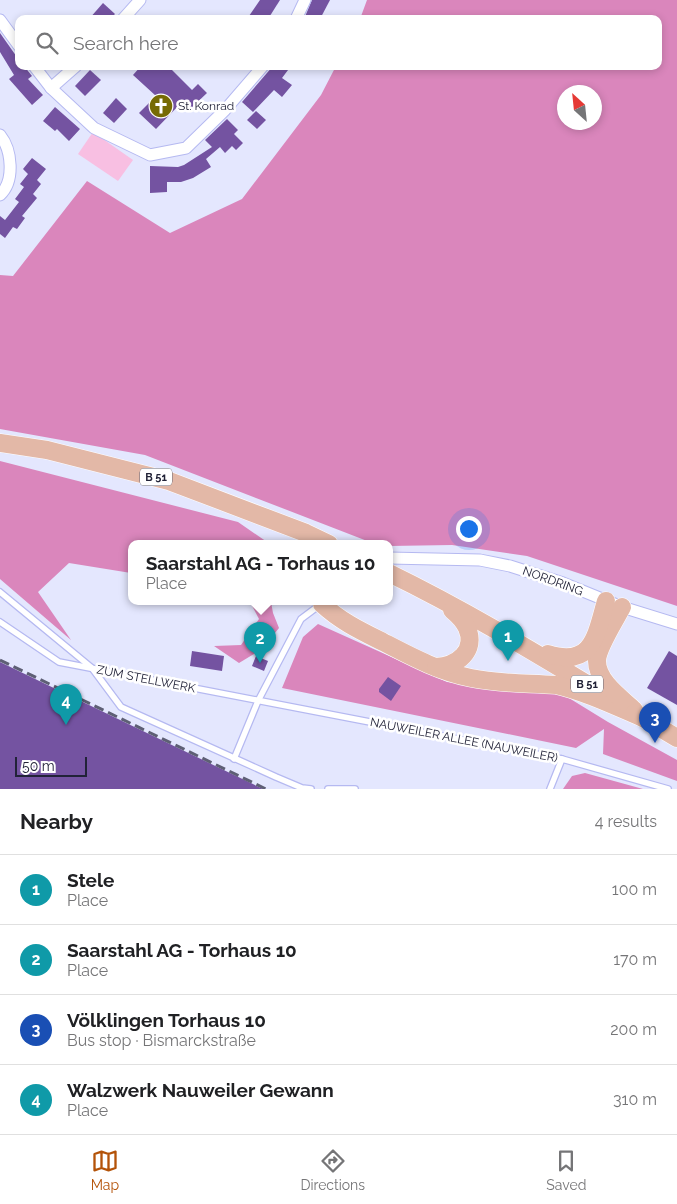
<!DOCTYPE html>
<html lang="en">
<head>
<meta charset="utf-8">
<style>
  body { margin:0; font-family:Raleway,sans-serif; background:#f2f2f2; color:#202124 }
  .compass { position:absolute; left:557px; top:85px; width:45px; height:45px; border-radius:50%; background:#fff; box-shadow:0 2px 8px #0003; rotate:333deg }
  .scale { position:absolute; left:15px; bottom:12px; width:72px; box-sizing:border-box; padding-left:5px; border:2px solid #222338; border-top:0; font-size:14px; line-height:18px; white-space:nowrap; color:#222338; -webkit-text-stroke:4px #fff; paint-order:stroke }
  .you { position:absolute; left:468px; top:528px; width:18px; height:18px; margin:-12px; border:4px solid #fff; border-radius:50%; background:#1a73e8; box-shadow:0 0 0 8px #1a73e833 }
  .badge { display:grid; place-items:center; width:32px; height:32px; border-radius:50%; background:#b45309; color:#fff; font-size:16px; font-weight:700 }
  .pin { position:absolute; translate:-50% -41px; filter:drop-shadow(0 1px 2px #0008) }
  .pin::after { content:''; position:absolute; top:26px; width:18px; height:15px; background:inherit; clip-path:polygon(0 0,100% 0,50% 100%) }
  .popup { position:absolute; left:128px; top:540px; width:265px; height:65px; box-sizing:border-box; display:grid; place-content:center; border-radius:10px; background:#fff; filter:drop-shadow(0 1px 4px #0005); font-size:16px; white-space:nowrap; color:#757577 }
  .popup b { font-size:19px; color:#202124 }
  .popup::after { content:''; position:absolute; left:50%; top:100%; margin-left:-10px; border:10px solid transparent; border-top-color:#fff }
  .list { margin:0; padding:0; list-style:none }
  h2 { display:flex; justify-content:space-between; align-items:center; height:65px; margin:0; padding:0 20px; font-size:21px }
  h2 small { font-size:16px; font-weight:400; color:#757577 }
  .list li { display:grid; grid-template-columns:32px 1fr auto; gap:15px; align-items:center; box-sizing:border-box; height:70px; padding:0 20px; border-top:1px solid #e0e0e0 }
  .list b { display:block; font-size:19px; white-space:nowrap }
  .list p { margin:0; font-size:16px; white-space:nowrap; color:#757577 }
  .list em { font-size:16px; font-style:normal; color:#757577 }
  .icon { flex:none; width:28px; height:28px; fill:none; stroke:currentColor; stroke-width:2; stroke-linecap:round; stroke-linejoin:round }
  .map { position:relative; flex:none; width:677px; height:789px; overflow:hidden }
  .search { position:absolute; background:#fff; box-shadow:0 2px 8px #0003; left:15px; right:15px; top:15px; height:55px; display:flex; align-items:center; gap:12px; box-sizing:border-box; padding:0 18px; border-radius:10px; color:#757577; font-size:19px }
  .sheet { height:345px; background:#fff }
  nav { display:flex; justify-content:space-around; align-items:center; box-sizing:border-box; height:70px; border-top:1px solid #e0e0e0; background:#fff; font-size:14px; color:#757577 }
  nav a { display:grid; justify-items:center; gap:2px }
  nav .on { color:#b45309 }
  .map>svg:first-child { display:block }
  .green { fill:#f8bfe2 }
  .forest { fill:#da86bc; fill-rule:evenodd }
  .building { fill:#7453a1 }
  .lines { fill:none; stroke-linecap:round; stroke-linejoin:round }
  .lane-casing { stroke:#b5b9f1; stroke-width:8 }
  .street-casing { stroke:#b5b9f1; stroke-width:13 }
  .primary-casing { stroke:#fff; stroke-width:19 }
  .lane { stroke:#fff; stroke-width:5.5 }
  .street { stroke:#fff; stroke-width:11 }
  .primary { stroke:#e3b8a7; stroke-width:18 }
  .rail { stroke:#5e5f75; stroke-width:3; stroke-dasharray:10 5; stroke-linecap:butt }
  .labels { text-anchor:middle; stroke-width:5; stroke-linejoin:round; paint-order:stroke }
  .shield { fill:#fff; stroke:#646574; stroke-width:1 }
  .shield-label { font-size:11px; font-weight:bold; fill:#222338 }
  .poi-label { font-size:12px; fill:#222338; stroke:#fff; text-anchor:start }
  .street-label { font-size:12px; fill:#222338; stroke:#fff }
</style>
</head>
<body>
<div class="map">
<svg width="677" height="789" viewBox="0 0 677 789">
  <rect width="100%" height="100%" fill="#e4e7fe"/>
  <path class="green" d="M 93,132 L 133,160 L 118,181 L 78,154 Z"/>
  <g class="forest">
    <path d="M 367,0 L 677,0 L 677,606 L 527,556 L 452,545 L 389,546 L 389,544 L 375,544 L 145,455 L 0,429 L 0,275 L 13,276 L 87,181 L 170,233 L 242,199 L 321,95 L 336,66 L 658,66 L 658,19 L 360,19 ZM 594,92 L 594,122 L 564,122 L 564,92 Z"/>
    <path d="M 0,461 L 238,522 L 270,544 L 131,544 L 131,573 L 69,563 L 38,592 L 71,640 L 0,579 Z"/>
    <path d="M 250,602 L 271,602 L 273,613 L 279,628 L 262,649 L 239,663 L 214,646 L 241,645 L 259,619 Z"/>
    <path d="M 318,624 L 447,682 L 564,695 L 608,722 L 677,760 L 677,781 L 603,754 L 604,729 L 576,748 L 282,688 L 303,637 Z"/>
    <path d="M 585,773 L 643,789 L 563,789 L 572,776 Z"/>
  </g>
  <g class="building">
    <path d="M 260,0 L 280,0 L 268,19 L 247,19 Z"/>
    <path d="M 312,0 L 330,0 L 320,19 L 304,19 Z"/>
    <path d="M 103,3 L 115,14 L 110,19 L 89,19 Z"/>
    <path d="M 0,33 L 19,60 L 19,66 L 24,66 L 32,76 L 28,79 L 43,95 L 32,105 L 9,79 L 14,75 L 0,52 Z"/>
    <path d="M 141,66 L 168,66 L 192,90 L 198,84 L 207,93 L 189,110 L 181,103 L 156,129 L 139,113 L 156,96 L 133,75 Z"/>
    <path d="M 273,66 L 291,66 L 282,78 L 292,85 L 282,97 L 274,90 L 253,112 L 242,102 Z"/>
    <path d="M 90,70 L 101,80 L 85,96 L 75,86 Z"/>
    <path d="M 116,98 L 127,109 L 114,123 L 103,113 Z"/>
    <path d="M 55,107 L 80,129 L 69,141 L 57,129 L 55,131 L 43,121 Z"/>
    <path d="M 256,111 L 266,120 L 257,129 L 247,120 Z"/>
    <path d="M 227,119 L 238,130 L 234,134 L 243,143 L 236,150 L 232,146 L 225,153 L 220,147 L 206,159 L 211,167 L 193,178 L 181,182 L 167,182 L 167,192 L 150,193 L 150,166 L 178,167 L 184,165 L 212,147 L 205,140 Z"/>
    <path d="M 32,158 L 46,169 L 37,180 L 41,184 L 33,194 L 37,198 L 22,216 L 25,218 L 17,229 L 13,227 L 5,238 L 0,234 L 0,216 L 5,220 L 19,202 L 15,199 L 24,187 L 20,184 L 28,174 L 23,169 Z"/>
    <path d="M 192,651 L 224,656 L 222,671 L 190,666 Z"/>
    <path d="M 669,651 L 677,656 L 677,705 L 647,688 Z"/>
    <path d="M 256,656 L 268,661 L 264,671 L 252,666 Z"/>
    <path d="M 0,662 L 263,789 L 0,789 Z"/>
    <path d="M 388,677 L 401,686 L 391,701 L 379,692 L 379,689 Z"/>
  </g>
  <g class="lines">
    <g class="lane-casing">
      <g id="lane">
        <path d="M 0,592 L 92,668 L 121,707 L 276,777 L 302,788 L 311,789"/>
        <path d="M 0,622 L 59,662 L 562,759 L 668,789"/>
        <path d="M 234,759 L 258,701 L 301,619 L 321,604"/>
        <path d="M 328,789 L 355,789"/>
        <path d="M 550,789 L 562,759"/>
      </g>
    </g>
    <g class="street-casing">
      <g id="street">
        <path d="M 123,19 L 140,0"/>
        <path d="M 296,19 L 305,0"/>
        <path d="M 0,20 L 19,46"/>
        <path d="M 34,66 L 51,88 L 94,128 L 150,155 L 186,148 L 225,110 L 263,66"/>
        <path d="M 51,88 L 76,66"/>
        <path d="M 0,135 C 12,150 15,181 0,195"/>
        <path d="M 389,558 L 480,560 L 510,566 L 563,583 L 622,607 L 677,624"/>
      </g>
    </g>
    <g class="primary-casing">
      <g id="primary">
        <path d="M 0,443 L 47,450 L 169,481 L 306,533 L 329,544"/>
        <path d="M 389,573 C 461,608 529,649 597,690"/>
        <path d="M 322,604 C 340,621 361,631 383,642 C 412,657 440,672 471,678 C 499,684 528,683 556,685 C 586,692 615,706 643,718"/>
        <path d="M 622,607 C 616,619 597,648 597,661 C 597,681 620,697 634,710"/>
        <path d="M 548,654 C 593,668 596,635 606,601"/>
        <path d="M 436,667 C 457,666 477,651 467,628 C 464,621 458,615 452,610"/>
        <path d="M 635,713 L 677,738"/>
      </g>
    </g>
    <use href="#lane" class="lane"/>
    <use href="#street" class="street"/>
    <use href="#primary" class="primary"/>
    <path class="rail" d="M 0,660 L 266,789"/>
  </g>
  <defs>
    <g id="church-disc" transform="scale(1.25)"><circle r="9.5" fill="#776b05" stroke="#fff"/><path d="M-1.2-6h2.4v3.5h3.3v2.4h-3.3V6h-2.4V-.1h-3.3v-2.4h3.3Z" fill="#fff"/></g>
  </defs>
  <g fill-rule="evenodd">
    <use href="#church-disc" x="161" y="106"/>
  </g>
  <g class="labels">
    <g class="shield">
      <rect x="140" y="468.5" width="32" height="17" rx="4"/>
      <rect x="571" y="675.5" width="32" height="17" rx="4"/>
    </g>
    <g class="shield-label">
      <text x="156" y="481">B 51</text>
      <text x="587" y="688">B 51</text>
    </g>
    <g class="poi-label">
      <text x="178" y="110">St. Konrad</text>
    </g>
    <g class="street-label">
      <text transform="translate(553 581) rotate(20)" y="4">NORDRING</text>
      <text transform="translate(146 679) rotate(11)" y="4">ZUM STELLWERK</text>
      <text transform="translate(464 740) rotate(11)" y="4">NAUWEILER ALLEE (NAUWEILER)</text>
    </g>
  </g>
</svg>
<svg class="compass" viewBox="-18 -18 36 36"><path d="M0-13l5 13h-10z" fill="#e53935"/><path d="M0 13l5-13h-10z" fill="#757577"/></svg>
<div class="scale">50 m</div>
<div class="you"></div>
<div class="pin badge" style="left:508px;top:661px;background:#0f9aa8">1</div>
<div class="pin badge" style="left:260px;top:663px;background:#0f9aa8">2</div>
<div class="popup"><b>Saarstahl AG - Torhaus 10</b>Place</div>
<div class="pin badge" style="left:655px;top:743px;background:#1a4fb4">3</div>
<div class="pin badge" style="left:66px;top:725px;background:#0f9aa8">4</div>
<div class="search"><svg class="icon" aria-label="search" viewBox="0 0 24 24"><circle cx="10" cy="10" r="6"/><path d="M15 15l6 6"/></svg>Search here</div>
</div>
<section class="sheet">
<h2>Nearby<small>4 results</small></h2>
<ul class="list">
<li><span class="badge" style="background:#0f9aa8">1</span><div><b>Stele</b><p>Place</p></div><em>100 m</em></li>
<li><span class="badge" style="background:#0f9aa8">2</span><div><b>Saarstahl AG - Torhaus 10</b><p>Place</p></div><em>170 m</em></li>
<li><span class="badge" style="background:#1a4fb4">3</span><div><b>Völklingen Torhaus 10</b><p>Bus stop · Bismarckstraße</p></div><em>200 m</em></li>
<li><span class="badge" style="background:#0f9aa8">4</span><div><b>Walzwerk Nauweiler Gewann</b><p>Place</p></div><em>310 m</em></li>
</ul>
</section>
<nav>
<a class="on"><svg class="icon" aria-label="map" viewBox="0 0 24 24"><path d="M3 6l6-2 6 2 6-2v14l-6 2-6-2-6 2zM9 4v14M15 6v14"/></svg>Map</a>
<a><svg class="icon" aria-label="directions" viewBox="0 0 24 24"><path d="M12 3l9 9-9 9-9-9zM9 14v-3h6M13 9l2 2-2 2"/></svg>Directions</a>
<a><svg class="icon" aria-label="saved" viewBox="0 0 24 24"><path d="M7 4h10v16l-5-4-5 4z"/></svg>Saved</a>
</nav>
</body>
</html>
